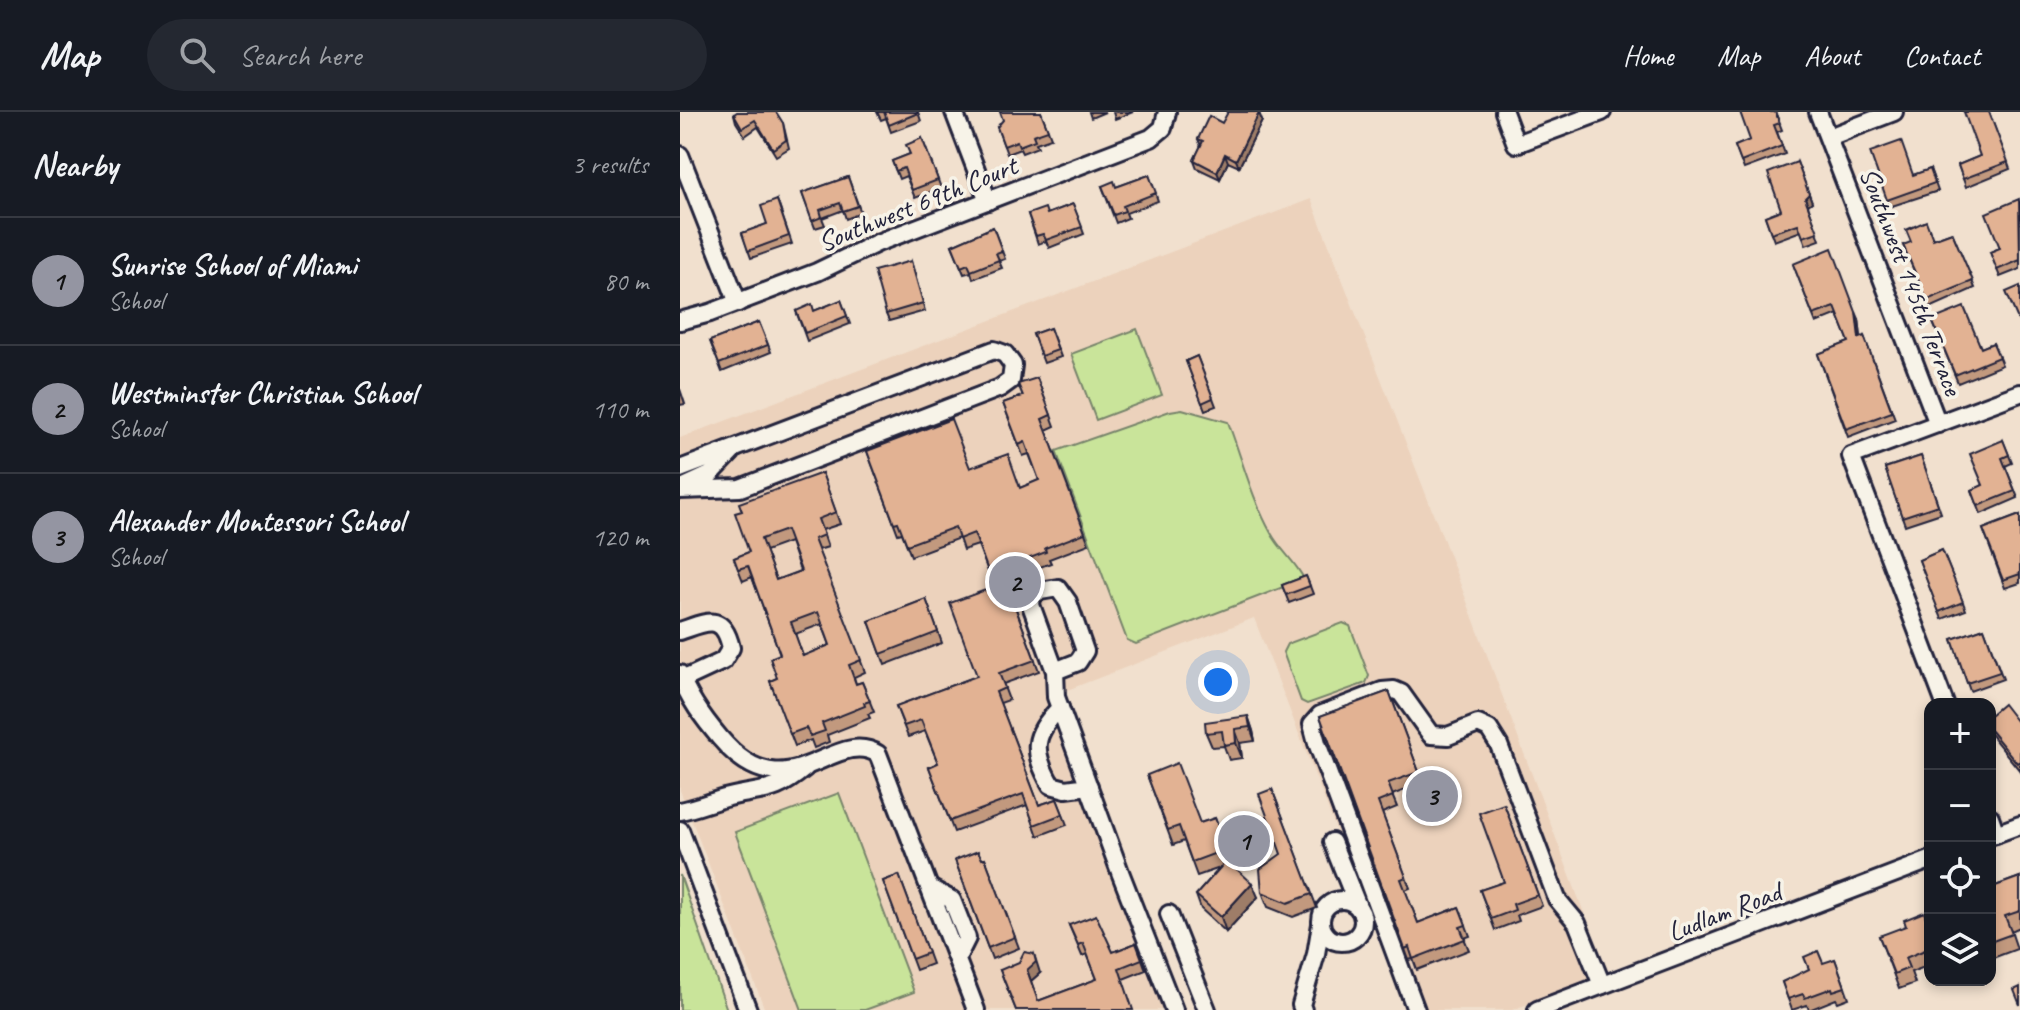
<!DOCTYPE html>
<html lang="en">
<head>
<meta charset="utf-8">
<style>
  body { margin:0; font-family:Caveat,sans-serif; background:#242831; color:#f1f3f6 }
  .controls { position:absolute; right:24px; bottom:24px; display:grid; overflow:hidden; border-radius:16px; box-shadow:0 4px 12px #0003 }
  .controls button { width:72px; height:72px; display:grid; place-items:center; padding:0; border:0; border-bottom:2px solid #363941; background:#171b24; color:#f1f3f6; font:40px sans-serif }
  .you { position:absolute; left:538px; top:570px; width:28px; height:28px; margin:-20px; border:6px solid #fff; border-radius:50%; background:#1a73e8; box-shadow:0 0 0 12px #1a73e833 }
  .badge { display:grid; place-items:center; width:52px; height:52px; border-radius:50%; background:#9495a2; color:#111; font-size:26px; font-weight:700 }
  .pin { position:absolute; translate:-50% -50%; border:4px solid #fff; box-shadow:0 2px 8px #0006 }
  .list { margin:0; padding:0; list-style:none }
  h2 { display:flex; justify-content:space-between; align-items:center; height:104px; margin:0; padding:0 32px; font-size:34px }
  h2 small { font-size:26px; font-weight:400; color:#9ea1a6 }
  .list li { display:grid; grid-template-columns:52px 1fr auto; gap:24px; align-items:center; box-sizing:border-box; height:128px; padding:0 32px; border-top:2px solid #363941 }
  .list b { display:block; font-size:30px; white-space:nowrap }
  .list p { margin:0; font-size:26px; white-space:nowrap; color:#9ea1a6 }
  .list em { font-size:26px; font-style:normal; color:#9ea1a6 }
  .icon { flex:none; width:44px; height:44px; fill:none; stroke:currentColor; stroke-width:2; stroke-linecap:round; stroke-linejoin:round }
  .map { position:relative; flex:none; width:1340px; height:898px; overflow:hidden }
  header { display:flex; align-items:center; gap:48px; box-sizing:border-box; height:112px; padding:0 40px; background:#171b24; border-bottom:2px solid #363941 }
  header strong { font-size:38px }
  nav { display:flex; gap:44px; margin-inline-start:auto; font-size:28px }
  .search { width:560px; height:72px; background:#242831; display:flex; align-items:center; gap:20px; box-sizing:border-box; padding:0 28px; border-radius:44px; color:#9ea1a6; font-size:30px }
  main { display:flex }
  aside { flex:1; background:#171b24 }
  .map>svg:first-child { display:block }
  .built { fill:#ecd2bc }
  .green { fill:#c9e49a; stroke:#76836a; stroke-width:2 }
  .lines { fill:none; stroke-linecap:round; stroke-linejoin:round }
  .minor-casing { stroke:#22223b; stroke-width:22 }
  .minor { stroke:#f7f3e8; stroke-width:16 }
  .wall { fill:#c2997e; stroke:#22223b; stroke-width:2; fill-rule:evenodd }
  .shaded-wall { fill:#9e7d67; stroke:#22223b; stroke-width:2 }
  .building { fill:#e2b293; stroke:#22223b; stroke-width:2; fill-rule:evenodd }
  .labels { text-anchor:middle; stroke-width:7; stroke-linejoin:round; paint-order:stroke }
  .street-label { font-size:28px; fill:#22223b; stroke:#f7f3e8 }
</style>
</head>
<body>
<header>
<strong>Map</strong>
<div class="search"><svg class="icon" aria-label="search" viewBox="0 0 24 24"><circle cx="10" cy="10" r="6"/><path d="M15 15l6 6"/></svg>Search here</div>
<nav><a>Home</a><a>Map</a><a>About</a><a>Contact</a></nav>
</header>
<main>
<aside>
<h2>Nearby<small>3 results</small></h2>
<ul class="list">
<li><span class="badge">1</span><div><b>Sunrise School of Miami</b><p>School</p></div><em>80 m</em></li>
<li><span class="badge">2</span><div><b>Westminster Christian School</b><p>School</p></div><em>110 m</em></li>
<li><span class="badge">3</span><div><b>Alexander Montessori School</b><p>School</p></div><em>120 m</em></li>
</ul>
</aside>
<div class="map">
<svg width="1340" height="898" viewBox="0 0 1340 898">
  <rect width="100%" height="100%" fill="#f1e0ce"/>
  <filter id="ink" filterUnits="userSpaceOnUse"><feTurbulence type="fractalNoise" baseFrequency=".0125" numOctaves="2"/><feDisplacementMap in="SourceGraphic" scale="16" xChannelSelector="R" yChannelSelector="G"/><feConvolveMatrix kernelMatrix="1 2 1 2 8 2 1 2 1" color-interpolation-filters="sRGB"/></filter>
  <g filter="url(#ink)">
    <path class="built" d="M 631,87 L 766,434 L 927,862 L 832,898 L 726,898 L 574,506 L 382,580 L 503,898 L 85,898 L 0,678 L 0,326 Z"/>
    <g class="green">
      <path d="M 457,217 L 482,283 L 416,308 L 391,242 Z"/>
      <path d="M 502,297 L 548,310 C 562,347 572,387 591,421 C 600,438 615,449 624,467 L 456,532 L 447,528 L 376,339 L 490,299 Z"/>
      <path d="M 663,511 L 670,514 L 689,564 L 686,571 L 627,592 L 621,589 L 603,540 L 607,532 Z"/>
      <path d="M 159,681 L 234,880 L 185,898 L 122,898 L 55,720 Z"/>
      <path d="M 0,763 L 47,898 L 0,898 Z"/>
    </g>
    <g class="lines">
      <g class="minor-casing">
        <g id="minor">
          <path d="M 274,0 L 308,89"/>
          <path d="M 824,0 L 836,32 L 922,0"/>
          <path d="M 1138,0 L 1258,312"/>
          <path d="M 1149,25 L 1214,0"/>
          <path d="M 0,43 L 58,191"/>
          <path d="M 0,209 L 30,201 L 137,160 L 197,131 L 471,26 L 483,16 L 487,0"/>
          <path d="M 0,357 L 314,238 L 325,242 L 333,253 L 331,268 L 320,276 L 60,376 L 0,378"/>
          <path d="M 4,375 L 30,363 L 52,340"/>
          <path d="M 0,519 C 27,510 43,500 51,536 L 43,549 L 0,569"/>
          <path d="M 375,559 L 398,550 L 405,539 L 388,490 L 378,476 L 360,479 L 352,484 L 351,493 L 375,559 L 376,585 L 440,760 L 494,898"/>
          <path d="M 0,562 C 8,586 24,607 40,626 C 107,706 153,614 198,642 L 296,898"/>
          <path d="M 1265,592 L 1171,344 L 1340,281"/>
          <path d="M 380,596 C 352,623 352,639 371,673 L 386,677 L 409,674"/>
          <path d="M 0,699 C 17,696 32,689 49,685 C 86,676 92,683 125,656"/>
          <path d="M 1310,705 L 1316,722"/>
          <path d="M 0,718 L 68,898"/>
          <path d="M 1310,724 L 1340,713"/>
          <path d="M 652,730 L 679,797"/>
          <path d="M 250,776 L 272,788 L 287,826 L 277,846"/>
          <circle cx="662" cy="809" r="21"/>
          <path d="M 489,802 L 527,898"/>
          <path d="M 623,898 L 621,893 L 636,842 L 641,812"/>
          <path d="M 736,898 L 637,631 L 632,612 L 640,603 L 702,579 L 714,578 L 721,581 L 751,623 L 768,624 L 798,612 L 809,617 L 819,633 L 877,787 L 897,811 L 922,873"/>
          <path d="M 857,898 L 1250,748"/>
        </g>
      </g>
      <use href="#minor" class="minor"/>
    </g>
    <g class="wall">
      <path d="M 197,0 L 238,0 L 241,9 L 211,20 L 206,6 L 201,8 Z"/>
      <path d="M 361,0 L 371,26 L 356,31 L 358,35 L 342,41 L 340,37 L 327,42 L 317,15 Z"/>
      <path d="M 409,0 L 425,0 L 411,6 Z"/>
      <path d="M 433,0 L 453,0 L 435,7 Z"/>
      <path d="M 1095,0 L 1102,18 L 1097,20 L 1105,42 L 1064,57 L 1055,34 L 1070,28 Z"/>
      <path d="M 1309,0 L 1330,57 L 1286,75 L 1278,53 L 1300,44 Z"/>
      <path d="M 579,1 L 582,9 L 559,55 L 548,50 L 540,67 L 517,56 L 514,48 L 521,34 L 518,27 L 542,11 Z"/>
      <path d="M 54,2 L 103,11 L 109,36 L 96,44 L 78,15 L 65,24 L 56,10 Z"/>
      <path d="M 242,26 L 261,76 L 235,86 L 226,64 L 219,67 L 212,49 L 230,42 Z"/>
      <path d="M 1117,50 L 1132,90 L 1128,93 L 1140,128 L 1126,133 L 1121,119 L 1094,129 L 1085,104 L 1101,98 Z"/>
      <path d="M 1250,57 L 1258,79 L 1209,95 L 1207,88 L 1233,63 Z"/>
      <path d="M 469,63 L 478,89 L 446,101 L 448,106 L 436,111 L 422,74 L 436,75 Z"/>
      <path d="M 168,65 L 181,101 L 166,107 L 163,98 L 142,106 L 145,113 L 135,116 L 122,81 Z"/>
      <path d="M 97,88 L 112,132 L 71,146 L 62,121 L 87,112 Z"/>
      <path d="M 1340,89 L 1340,157 L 1320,165 L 1310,140 L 1320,136 Z"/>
      <path d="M 393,92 L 404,122 L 369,136 L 366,129 L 358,132 L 348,102 L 367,102 Z"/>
      <path d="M 313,115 L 325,147 L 319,149 L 322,156 L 293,167 L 291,160 L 284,162 L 272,133 Z"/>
      <path d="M 1272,120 L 1295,176 L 1250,196 L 1223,133 L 1253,127 Z"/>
      <path d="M 231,149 L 245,199 L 209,209 L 206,202 Z"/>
      <path d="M 1113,152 L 1179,207 L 1181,226 L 1184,224 L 1215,307 L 1168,325 L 1138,242 L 1169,230 L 1158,202 L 1136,211 Z"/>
      <path d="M 161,188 L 170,212 L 127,229 L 116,199 L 134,199 Z"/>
      <path d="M 1252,208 L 1301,236 L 1313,231 L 1322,253 L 1278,271 Z"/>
      <path d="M 79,210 L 91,240 L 42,260 L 30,229 Z"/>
      <path d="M 370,216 L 381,245 L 364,251 L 353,222 Z"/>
      <path d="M 517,244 L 536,294 L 525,298 L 506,249 Z"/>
      <path d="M 357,266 L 375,314 L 366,318 L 409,432 L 369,447 L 371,451 L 325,468 L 359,559 L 323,572 L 329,588 L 320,591 L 359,693 L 377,687 L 387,713 L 358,724 L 347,693 L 274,720 L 249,655 L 258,651 L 245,619 L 228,625 L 216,594 L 297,564 L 314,475 L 298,433 L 283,438 L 279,426 L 231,444 L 222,421 L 218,422 L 187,339 L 290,356 L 340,376 L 359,368 L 349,342 L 343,344 L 323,291 L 342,284 Z"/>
      <path d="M 0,277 L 5,292 L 0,293 Z"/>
      <path d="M 1323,328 L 1332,351 L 1325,354 L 1338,386 L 1301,402 L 1292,378 L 1302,374 Z"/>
      <path d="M 1241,344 L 1261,401 L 1225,413 L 1205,356 Z"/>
      <path d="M 142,361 L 160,412 L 142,418 L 148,435 L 138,438 L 185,560 L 174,565 L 176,572 L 182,570 L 194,600 L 188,602 L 190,606 L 147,623 L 149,630 L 134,636 L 131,628 L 115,634 L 90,569 L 97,566 L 100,542 L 72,465 L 63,469 L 54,446 L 69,440 L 62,399 ZM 110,430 L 120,459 L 96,468 L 85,439 ZM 142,512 L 150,533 L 123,544 L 115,522 Z"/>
      <path d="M 1340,403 L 1340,471 L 1325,476 L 1303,417 Z"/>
      <path d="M 1262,438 L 1286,498 L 1262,507 L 1239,448 Z"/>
      <path d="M 626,464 L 633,482 L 609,491 L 602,473 Z"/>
      <path d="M 246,487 L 262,531 L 205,553 L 189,509 Z"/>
      <path d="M 1304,516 L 1323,567 L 1290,579 L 1272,527 Z"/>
      <path d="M 709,579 L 743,671 L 712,683 L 717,695 L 702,701 L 730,776 L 725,778 L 738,811 L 779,795 L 790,824 L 784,826 L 789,838 L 737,858 L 733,847 L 729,848 L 640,604 Z"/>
      <path d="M 1310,603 L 1340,614 L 1340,659 L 1310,622 Z"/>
      <path d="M 568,604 L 573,619 L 575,629 L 560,631 L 562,646 L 549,648 L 544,634 L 532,635 L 526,621 Z"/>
      <path d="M 467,663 L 520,711 L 535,706 L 551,752 L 578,785 L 546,820 L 521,797 L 516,783 L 540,756 L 517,764 L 504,729 L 493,733 Z"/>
      <path d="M 592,677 L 637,796 L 613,805 L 588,795 L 582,780 L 601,742 Z"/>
      <path d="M 824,692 L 862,794 L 837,803 L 839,809 L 815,818 L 800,778 L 824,770 Z"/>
      <path d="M 305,746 L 339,836 L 312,847 L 275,748 L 302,747 Z"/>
      <path d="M 219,763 L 252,852 L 236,858 L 203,769 Z"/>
      <path d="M 1340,765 L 1340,815 L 1331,819 L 1337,837 L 1310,847 L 1310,776 Z"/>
      <path d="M 1250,811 L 1250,853 L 1231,860 L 1235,871 L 1219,877 L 1199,824 Z"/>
      <path d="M 389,813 L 433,840 L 456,831 L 466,858 L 443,867 L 336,898 L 320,858 L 360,861 L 351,869 L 358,889 L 417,867 L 407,842 L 402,844 Z"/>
      <path d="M 1155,847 L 1169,886 L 1158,890 L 1156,887 L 1129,898 L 1127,893 L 1112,898 L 1102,870 Z"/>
    </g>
    <g class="shaded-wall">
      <path d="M 579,1 L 582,9 L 559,55 L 556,48 Z"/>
      <path d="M 545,42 L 548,50 L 540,67 L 537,60 Z"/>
      <path d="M 1129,82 L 1132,90 L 1128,93 L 1125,86 Z"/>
      <path d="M 1176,200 L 1179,207 L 1182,234 L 1179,226 Z"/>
      <path d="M 568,604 L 573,619 L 575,629 L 570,615 Z"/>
      <path d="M 555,617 L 560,631 L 562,646 L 556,631 Z"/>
      <path d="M 572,771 L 578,785 L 546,820 L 541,805 Z"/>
      <path d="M 354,842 L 360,861 L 351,869 L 347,858 Z"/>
    </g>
    <g class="building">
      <path d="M 57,0 L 96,0 L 103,11 L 106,28 L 93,37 L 75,8 L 62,16 L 54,2 Z"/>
      <path d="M 204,0 L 238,0 L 238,1 L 209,13 Z"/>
      <path d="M 320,0 L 361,0 L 368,18 L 353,23 L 355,28 L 339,34 L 337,29 L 324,34 L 317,15 L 323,8 Z"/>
      <path d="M 548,0 L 577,0 L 579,1 L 556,48 L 545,42 L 537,60 L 514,48 L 523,29 L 518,27 L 529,4 L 542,11 Z"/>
      <path d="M 1060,0 L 1095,0 L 1100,11 L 1094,13 L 1102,34 L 1061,50 L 1055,34 L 1070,28 Z"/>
      <path d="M 1284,0 L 1309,0 L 1328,50 L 1283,67 L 1278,53 L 1300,44 Z"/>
      <path d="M 242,26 L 258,68 L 232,78 L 224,56 L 216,59 L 212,49 L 230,42 L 226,33 Z"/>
      <path d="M 1221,29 L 1233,63 L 1250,57 L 1255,71 L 1207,88 L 1190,40 Z"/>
      <path d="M 1117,50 L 1129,82 L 1125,86 L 1138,120 L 1123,125 L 1118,112 L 1091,121 L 1085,104 L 1101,98 L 1088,61 Z"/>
      <path d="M 469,63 L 476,81 L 443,94 L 445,99 L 434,103 L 422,74 L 434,69 L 436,75 Z"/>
      <path d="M 168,65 L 178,94 L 163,99 L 160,91 L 140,98 L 142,105 L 132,109 L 122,81 Z"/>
      <path d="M 1339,87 L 1340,148 L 1317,158 L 1310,140 L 1320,136 L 1306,101 Z"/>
      <path d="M 97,88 L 109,124 L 68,139 L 62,121 L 87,112 L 81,94 Z"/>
      <path d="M 393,92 L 402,115 L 366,128 L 363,122 L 356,124 L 348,102 L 365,96 L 367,102 Z"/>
      <path d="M 1246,109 L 1253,127 L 1272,120 L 1293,169 L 1247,188 L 1223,133 L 1231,130 L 1226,118 Z"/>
      <path d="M 313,115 L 322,139 L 316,141 L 319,148 L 291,159 L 288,152 L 281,155 L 272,133 Z"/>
      <path d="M 1152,136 L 1176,200 L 1179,226 L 1184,224 L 1212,300 L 1166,317 L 1138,242 L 1169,230 L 1155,195 L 1133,203 L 1113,152 Z"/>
      <path d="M 231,149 L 243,191 L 206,202 L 194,159 Z"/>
      <path d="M 1340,174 L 1340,212 L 1326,180 Z"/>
      <path d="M 161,188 L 167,204 L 125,221 L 116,199 L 132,192 L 134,199 Z"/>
      <path d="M 1284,195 L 1301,236 L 1313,231 L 1319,245 L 1275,263 L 1252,208 Z"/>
      <path d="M 79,210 L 88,233 L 39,252 L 30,229 Z"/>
      <path d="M 370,216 L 378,238 L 361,244 L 353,222 Z"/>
      <path d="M 517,244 L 533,286 L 522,291 L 506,249 Z"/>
      <path d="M 357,266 L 371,303 L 362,307 L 405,421 L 365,436 L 366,440 L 321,457 L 355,548 L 319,561 L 325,576 L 316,580 L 359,693 L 377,687 L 383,702 L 354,713 L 343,682 L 270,709 L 249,655 L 258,651 L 241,608 L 224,614 L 216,594 L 297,564 L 270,491 L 314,475 L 294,421 L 279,427 L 275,415 L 227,433 L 218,410 L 214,411 L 187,339 L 271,307 L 290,356 L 328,342 L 340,376 L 359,368 L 345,330 L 339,333 L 323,291 L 343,284 L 338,272 Z"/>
      <path d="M 1323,328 L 1329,343 L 1322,346 L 1335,379 L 1298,394 L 1292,378 L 1303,373 L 1290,342 Z"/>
      <path d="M 1241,344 L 1258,393 L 1222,405 L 1205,356 Z"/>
      <path d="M 142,361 L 156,400 L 138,407 L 144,423 L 134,427 L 181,548 L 169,553 L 176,572 L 182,570 L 190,589 L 184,591 L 185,594 L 142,611 L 145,619 L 130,624 L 126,616 L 110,622 L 90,569 L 97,566 L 90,546 L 100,542 L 68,454 L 58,457 L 54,446 L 69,440 L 55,401 L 62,399 L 59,391 ZM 106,418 L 121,459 L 96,468 L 81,427 ZM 138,500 L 150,533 L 123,544 L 111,510 Z"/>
      <path d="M 1340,403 L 1340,462 L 1323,468 L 1303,417 Z"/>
      <path d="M 1262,438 L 1283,490 L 1259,500 L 1239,448 Z"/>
      <path d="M 626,464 L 630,474 L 606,483 L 602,473 Z"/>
      <path d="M 246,487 L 258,520 L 201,542 L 189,509 Z"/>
      <path d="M 1304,516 L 1320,560 L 1287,571 L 1272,527 Z"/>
      <path d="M 709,579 L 739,660 L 708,671 L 713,684 L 698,690 L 726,765 L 721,767 L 738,811 L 779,795 L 786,813 L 780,815 L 785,827 L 733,847 L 729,835 L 725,837 L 640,604 Z"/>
      <path d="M 1323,592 L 1340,614 L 1340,649 L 1337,651 L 1310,618 L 1310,603 Z"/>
      <path d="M 568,604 L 570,615 L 555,617 L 556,631 L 544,633 L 542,619 L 526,621 L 525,610 Z"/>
      <path d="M 497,651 L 520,711 L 535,706 L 547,737 L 512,750 L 499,714 L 488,718 L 467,663 Z"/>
      <path d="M 592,677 L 632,782 L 608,791 L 582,780 L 580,757 L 601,742 L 579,682 Z"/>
      <path d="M 824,692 L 858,783 L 833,792 L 835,798 L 811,807 L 800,778 L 824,770 L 799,701 Z"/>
      <path d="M 298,739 L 302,747 L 305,746 L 335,825 L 308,836 L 275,748 Z"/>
      <path d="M 547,748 L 572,771 L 541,805 L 516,783 Z"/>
      <path d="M 219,763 L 248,841 L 232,847 L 203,769 Z"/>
      <path d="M 1340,765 L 1340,799 L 1325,804 L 1332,822 L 1310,830 L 1310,776 Z"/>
      <path d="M 1244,800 L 1248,812 L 1250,811 L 1250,836 L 1225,846 L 1229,856 L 1214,862 L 1199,824 L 1226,814 L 1224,808 Z"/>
      <path d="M 416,803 L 433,840 L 456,831 L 462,847 L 439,856 L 453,898 L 336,898 L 320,858 L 339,850 L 344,840 L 354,842 L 356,850 L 347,858 L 358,889 L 417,867 L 403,831 L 398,833 L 389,813 Z"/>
      <path d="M 1138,839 L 1143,851 L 1155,847 L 1165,875 L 1153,879 L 1152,876 L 1125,886 L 1123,882 L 1108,887 L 1102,870 L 1129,857 L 1124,845 Z"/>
      <path d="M 1340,875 L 1340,893 L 1334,878 Z"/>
    </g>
  </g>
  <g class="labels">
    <g class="street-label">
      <text transform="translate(237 91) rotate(-22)" y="10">Southwest 69th Court</text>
      <text transform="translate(1232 169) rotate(69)" y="10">Southwest 145th Terrace</text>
      <text transform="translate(1044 799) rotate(-21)" y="10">Ludlam Road</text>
    </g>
  </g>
</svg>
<div class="controls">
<button>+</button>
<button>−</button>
<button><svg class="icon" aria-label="locate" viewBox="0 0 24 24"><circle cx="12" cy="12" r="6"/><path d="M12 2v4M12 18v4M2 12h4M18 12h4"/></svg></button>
<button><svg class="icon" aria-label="layers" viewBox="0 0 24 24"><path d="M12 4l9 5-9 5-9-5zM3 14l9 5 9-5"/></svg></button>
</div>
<div class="you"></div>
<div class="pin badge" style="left:564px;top:729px">1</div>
<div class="pin badge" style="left:335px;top:470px">2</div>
<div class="pin badge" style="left:752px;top:684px">3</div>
</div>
</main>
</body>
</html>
